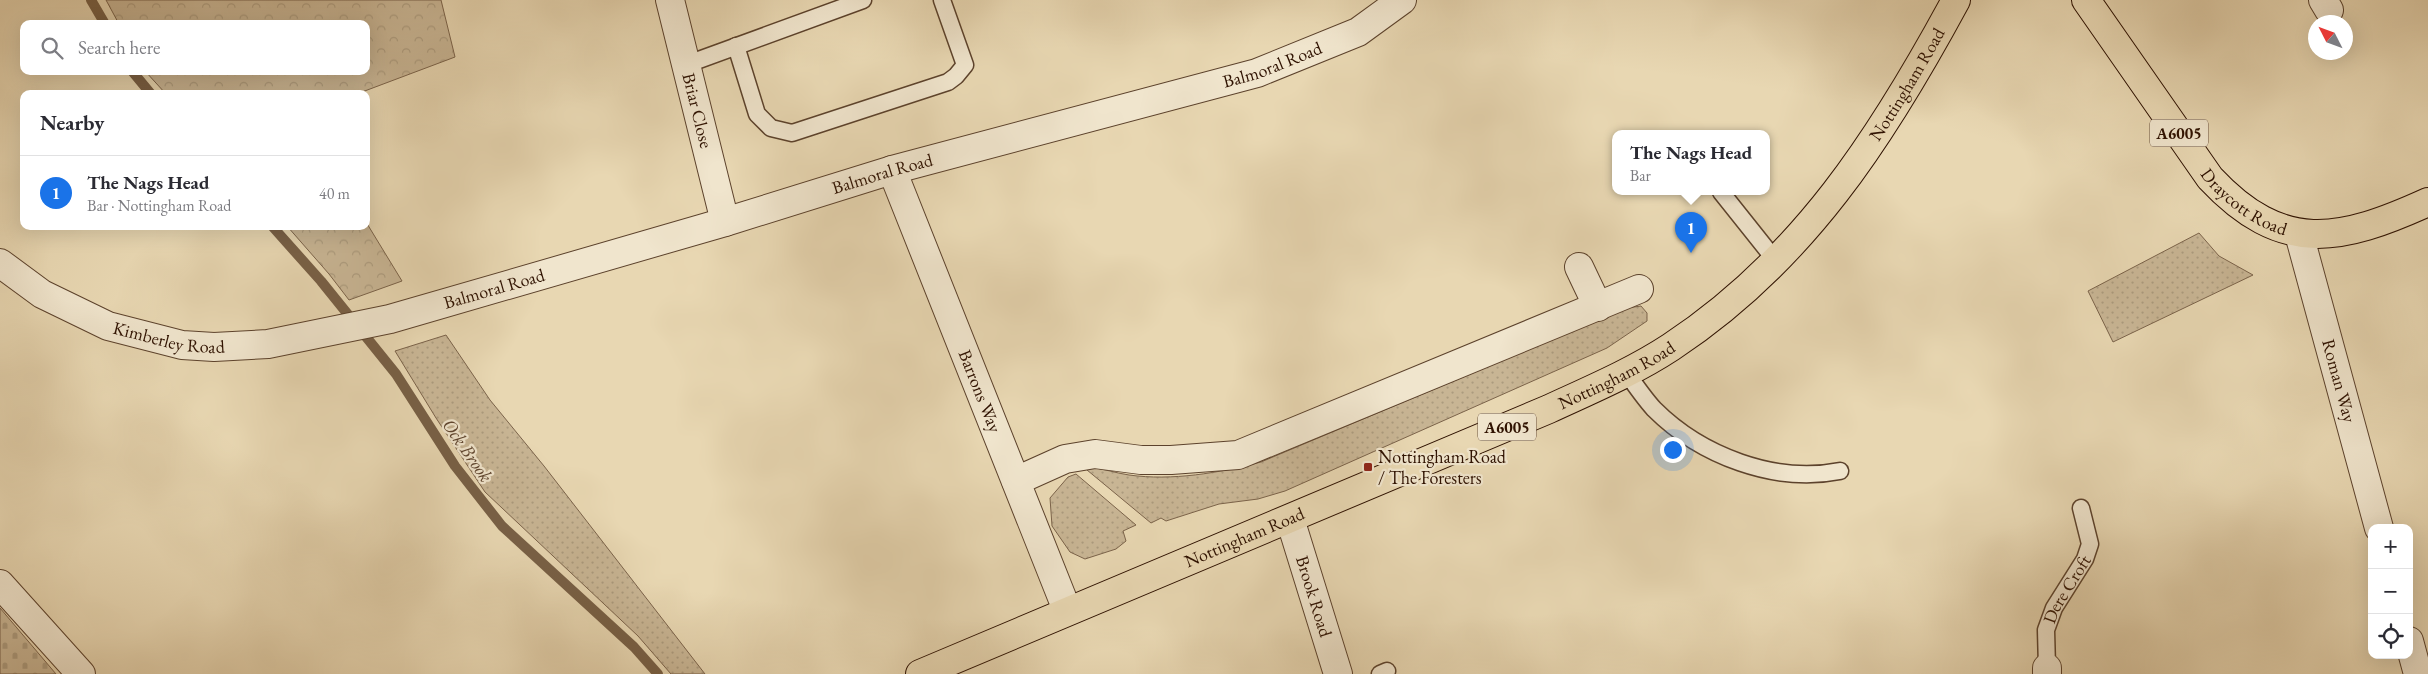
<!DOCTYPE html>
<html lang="en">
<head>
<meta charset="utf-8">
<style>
  body { margin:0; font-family:"EB Garamond",serif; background:#f7f7f7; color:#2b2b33 }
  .controls { position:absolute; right:15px; bottom:15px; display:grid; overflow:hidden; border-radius:10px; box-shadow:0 5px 20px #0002 }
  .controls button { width:45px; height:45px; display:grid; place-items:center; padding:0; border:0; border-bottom:1px solid #e1e1e2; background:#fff; color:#2b2b33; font:25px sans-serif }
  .compass { position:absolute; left:2308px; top:15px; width:45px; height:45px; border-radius:50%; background:#fff; box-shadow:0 5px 20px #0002; rotate:312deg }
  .you { position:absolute; left:1672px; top:449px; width:18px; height:18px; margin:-12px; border:4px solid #fff; border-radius:50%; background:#1a73e8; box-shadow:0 0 0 8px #1a73e833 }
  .badge { display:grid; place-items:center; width:32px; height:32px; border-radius:50%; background:#1a73e8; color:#fff; font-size:16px; font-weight:700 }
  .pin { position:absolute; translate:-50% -41px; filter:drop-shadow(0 1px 2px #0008) }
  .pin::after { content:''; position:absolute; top:26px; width:18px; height:15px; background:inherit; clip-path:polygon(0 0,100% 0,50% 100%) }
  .popup { position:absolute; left:1612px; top:130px; width:158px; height:65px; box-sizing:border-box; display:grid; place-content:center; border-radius:10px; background:#fff; filter:drop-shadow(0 1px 4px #0005); font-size:16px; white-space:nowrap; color:#7c7c81 }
  .popup b { font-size:19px; color:#2b2b33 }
  .popup::after { content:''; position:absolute; left:50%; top:100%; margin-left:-10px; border:10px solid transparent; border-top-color:#fff }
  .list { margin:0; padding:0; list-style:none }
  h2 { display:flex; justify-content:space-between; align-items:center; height:65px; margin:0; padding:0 20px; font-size:21px }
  h2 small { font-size:16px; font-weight:400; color:#7c7c81 }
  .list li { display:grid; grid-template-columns:32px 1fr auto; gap:15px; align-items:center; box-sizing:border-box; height:75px; padding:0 20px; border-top:1px solid #e1e1e2 }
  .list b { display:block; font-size:19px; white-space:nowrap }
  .list p { margin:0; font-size:16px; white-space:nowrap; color:#7c7c81 }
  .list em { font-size:16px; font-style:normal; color:#7c7c81 }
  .icon { flex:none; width:28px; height:28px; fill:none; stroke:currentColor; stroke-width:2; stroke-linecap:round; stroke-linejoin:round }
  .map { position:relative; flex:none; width:2428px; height:674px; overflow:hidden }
  .search { position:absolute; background:#fff; box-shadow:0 5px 20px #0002; left:20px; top:20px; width:350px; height:55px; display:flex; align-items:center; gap:12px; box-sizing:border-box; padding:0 18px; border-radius:10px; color:#7c7c81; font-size:19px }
  .panel { position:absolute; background:#fff; box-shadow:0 5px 20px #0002; left:20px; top:90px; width:350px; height:140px; border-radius:10px }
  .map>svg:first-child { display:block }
  .grass { fill:url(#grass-dots); stroke:#7b634a }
  .cemetery { fill:url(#cemetery-stones); stroke:#7b634a }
  .park { fill:url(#park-crowns); stroke:#7b634a }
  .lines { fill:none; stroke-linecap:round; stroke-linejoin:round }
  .stream { stroke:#786046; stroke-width:10 }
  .lane-casing { stroke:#5c422c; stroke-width:19 }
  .street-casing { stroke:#5c422c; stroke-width:30 }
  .primary-casing { stroke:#2e1100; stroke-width:30 }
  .lane { stroke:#f0e5cd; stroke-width:16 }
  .street { stroke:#f0e5cd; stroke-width:28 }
  .primary { stroke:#e8d7b2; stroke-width:28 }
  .poi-dot { fill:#8f2418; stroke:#f0e5cd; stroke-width:2 }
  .labels { text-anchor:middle; stroke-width:4.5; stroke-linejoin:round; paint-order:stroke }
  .shield { fill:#f0e5cd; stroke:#68513e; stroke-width:1 }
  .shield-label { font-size:16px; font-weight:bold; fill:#2e1100 }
  .street-label { font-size:18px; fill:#2e1100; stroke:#f0e5cd }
  .poi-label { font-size:18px; fill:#2e1100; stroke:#f0e5cd; text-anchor:start }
  .water-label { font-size:19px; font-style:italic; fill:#5f452f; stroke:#f0e5cd }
</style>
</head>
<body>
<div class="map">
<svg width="2428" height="674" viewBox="0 0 2428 674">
  <defs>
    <pattern id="grass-dots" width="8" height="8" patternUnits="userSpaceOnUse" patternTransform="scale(1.25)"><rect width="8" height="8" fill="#c8b594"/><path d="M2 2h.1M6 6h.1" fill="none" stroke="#ac9b7e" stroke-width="1.8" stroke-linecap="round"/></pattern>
    <pattern id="cemetery-stones" width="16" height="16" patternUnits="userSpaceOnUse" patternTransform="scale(1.25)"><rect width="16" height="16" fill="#c8b594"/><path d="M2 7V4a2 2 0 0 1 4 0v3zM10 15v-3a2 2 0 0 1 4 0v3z" fill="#ac9b7e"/></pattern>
    <pattern id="park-crowns" width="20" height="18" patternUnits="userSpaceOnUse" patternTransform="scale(1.25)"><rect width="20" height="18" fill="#c8b594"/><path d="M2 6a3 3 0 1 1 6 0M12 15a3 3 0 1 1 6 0" fill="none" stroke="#ac9b7e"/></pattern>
  </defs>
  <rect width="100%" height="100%" fill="#e8d7b2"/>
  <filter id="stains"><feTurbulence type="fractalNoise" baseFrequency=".004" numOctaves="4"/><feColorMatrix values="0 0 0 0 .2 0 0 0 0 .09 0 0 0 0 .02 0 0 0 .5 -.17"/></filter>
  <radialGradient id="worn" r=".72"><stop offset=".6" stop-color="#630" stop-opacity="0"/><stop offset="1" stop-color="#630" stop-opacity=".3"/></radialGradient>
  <g class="grass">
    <path d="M 2199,233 L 2219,256 L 2253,275 L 2113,342 L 2088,291 Z"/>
    <path d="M 1641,306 L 1647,313 L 1647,321 L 1607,348 L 1285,491 L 1258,499 L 1219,504 L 1166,521 L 1161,518 L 1151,523 L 1087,470 L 1087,467 C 1102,468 1115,473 1129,475 C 1172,481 1219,473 1261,462 L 1627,308 Z"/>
    <path d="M 446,335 L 490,400 L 544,466 L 705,674 L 671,674 L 638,636 L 485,492 L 436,418 L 395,351 Z"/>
    <path d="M 1076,474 L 1136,525 L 1123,531 L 1126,541 L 1116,549 L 1085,559 L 1070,552 L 1052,526 L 1050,498 L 1068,477 Z"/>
  </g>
  <path class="cemetery" d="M 0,608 L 56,674 L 0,674 Z"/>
  <g class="park">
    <path d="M 106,0 L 441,0 L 455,57 L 362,92 L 362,94 L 166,94 L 145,71 L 366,71 L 366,24 L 119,24 Z"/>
    <path d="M 366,222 L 402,281 L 349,300 L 329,274 L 287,226 L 366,226 Z"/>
  </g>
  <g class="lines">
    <g class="stream">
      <path d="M 91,0 L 105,24"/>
      <path d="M 132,71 L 151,94"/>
      <path d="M 272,226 L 321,281 L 396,374 L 455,466 L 502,526 L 634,647 L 658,674"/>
    </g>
    <g class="lane-casing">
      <g id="lane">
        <path d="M 736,46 L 757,114 L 771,128 L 792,133 L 948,82 L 956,76 L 965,65 L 942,0"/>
        <path d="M 685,65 L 863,0"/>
        <path d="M 1721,192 L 1776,261"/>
        <path d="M 1626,372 C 1635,385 1644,398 1654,409 C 1701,456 1775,484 1840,471"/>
        <path id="s1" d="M 2047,668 L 2046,630 L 2054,608 L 2085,559 L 2090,544 L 2081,508"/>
        <path d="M 1380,674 L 1387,671"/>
      </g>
    </g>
    <g class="street-casing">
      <g id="street">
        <path id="s2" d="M 670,0 L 725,222"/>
        <path d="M 2323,0 L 2329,10"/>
        <path id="s3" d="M 892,170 L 1067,610"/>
        <path id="s4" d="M 2299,234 L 2379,528"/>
        <path id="s5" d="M 0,263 L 42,294 L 108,326 L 182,345 L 214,347 L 268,344 L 390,319 L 725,222 L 892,170 L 1257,73 L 1358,32 L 1402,0"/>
        <path d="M 1579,267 L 1598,307"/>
        <path d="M 1016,481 L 1065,459 L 1095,454 L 1141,460 L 1171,460 L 1238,455 L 1639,289"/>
        <path id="s6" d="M 1290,519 L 1338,674"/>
        <path d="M 0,584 L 81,674"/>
        <path d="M 2409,641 L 2418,674"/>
        <path d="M 2047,668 L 2047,674"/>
      </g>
    </g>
    <g class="primary-casing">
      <g id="primary">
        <path id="s7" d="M 2086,0 L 2210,178 C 2282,255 2340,242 2428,202"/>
        <path id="s8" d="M 920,674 L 1549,409 C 1590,390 1633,372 1671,347 C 1803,260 1882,137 1956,0"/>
      </g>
    </g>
    <use href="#lane" class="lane"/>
    <use href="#street" class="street"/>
    <use href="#primary" class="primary"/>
  </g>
  <rect class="poi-dot" x="1363" y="462" width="10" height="10" rx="2.5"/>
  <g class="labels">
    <g class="shield">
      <rect x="2150" y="119.5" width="58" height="27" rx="4"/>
      <rect x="1478" y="413.5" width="58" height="27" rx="4"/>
    </g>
    <g class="shield-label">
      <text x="2179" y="139">A6005</text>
      <text x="1507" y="433">A6005</text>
    </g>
    <g class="street-label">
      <text dy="6" stroke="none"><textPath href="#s5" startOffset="1331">Balmoral Road</textPath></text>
      <text dy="6" stroke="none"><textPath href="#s8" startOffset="1176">Nottingham Road</textPath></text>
      <text dy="6" stroke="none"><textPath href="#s2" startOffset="114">Briar Close</textPath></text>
      <text dy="6" stroke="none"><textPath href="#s5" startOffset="926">Balmoral Road</textPath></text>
      <text dy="6" stroke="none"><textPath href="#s7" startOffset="259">Draycott Road</textPath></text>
      <text dy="6" stroke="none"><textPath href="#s5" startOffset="521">Balmoral Road</textPath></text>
      <text dy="6" stroke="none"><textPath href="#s5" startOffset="188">Kimberley Road</textPath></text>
      <text dy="6" stroke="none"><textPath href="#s8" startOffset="758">Nottingham Road</textPath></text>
      <text dy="6" stroke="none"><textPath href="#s4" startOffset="152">Roman Way</textPath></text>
      <text dy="6" stroke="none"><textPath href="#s3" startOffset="238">Barrons Way</textPath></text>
      <text dy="6" stroke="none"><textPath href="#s8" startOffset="352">Nottingham Road</textPath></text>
      <text dy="6" stroke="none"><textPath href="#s1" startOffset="84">Dere Croft</textPath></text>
      <text dy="6" stroke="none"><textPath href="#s6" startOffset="81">Brook Road</textPath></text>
    </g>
    <g class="poi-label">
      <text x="1378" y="463">Nottingham Road<tspan x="1378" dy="21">/ The Foresters</tspan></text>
    </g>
    <g class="water-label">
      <text transform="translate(468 450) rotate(55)" y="7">Ock Brook</text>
    </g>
  </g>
  <rect width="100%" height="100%" filter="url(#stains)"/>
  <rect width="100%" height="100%" fill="url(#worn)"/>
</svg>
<div class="controls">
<button>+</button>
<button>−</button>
<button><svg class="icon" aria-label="locate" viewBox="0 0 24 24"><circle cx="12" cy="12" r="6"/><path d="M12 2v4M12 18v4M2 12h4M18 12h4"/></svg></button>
</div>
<svg class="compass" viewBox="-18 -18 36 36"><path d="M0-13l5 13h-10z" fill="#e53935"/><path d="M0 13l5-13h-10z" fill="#7c7c81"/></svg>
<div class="you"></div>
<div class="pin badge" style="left:1691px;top:253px">1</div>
<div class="popup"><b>The Nags Head</b>Bar</div>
<div class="search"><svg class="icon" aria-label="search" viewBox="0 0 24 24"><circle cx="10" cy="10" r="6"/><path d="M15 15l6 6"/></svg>Search here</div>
<section class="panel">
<h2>Nearby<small></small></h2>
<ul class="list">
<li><span class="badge">1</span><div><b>The Nags Head</b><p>Bar · Nottingham Road</p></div><em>40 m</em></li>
</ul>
</section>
</div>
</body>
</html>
